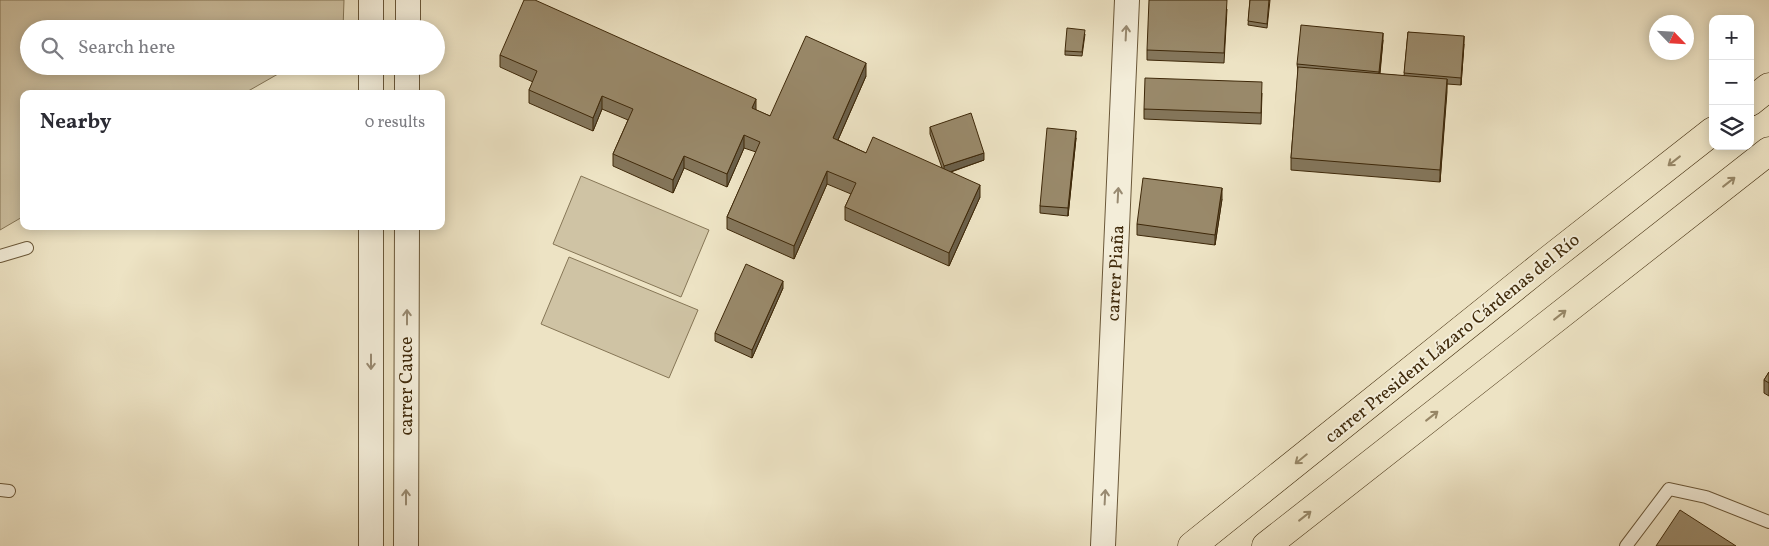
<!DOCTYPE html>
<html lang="en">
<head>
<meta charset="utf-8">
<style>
  body { margin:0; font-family:Vollkorn,serif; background:#f7f7f7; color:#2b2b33 }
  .controls { position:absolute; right:15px; top:15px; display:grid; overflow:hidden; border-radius:10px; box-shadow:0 2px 12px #0003 }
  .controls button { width:45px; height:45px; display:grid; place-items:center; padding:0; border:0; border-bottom:1px solid #e1e1e2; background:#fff; color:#2b2b33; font:25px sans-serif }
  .compass { position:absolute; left:1649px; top:15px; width:45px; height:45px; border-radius:50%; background:#fff; box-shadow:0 2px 12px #0003; rotate:115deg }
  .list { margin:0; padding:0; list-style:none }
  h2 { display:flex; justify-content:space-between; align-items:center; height:65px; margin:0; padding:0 20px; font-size:21px }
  h2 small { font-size:16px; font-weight:400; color:#7c7c81 }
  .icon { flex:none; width:28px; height:28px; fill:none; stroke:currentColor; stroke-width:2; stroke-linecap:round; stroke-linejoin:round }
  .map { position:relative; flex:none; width:1769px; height:546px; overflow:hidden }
  .search { position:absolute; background:#fff; box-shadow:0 2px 12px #0003; left:20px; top:20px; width:425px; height:55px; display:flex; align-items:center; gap:12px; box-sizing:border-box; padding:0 18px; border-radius:28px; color:#7c7c81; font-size:19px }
  .panel { position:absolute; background:#fff; box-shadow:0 2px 12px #0003; left:20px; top:90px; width:425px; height:140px; border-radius:10px }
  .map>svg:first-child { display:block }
  .green { fill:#cfc3a4; stroke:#867656 }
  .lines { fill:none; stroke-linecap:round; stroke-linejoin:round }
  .service-casing { stroke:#6a5738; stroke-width:14 }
  .minor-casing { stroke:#6a5738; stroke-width:26 }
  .primary-casing { stroke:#3e2809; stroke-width:29 }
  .service { stroke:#f3edd9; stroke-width:12 }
  .minor { stroke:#f3edd9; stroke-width:24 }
  .primary { stroke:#ede3c4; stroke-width:28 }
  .wall { fill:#84765b; stroke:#3e2809 }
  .shaded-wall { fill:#6b604a; stroke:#3e2809 }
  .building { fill:#99896a; stroke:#3e2809 }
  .oneway { stroke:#988a71 }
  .oneway2 { stroke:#968666 }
  .labels { text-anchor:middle; stroke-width:4; stroke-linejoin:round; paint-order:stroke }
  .street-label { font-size:18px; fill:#3e2809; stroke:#f3edd9 }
</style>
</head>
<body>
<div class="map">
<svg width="1769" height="546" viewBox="0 0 1769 546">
  <rect width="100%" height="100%" fill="#ede3c4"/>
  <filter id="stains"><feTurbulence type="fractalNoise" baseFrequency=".004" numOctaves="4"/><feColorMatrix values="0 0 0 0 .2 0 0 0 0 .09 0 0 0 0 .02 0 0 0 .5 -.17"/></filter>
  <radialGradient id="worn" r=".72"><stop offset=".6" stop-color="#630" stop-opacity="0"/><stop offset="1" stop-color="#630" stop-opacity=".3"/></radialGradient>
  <g class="green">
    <path d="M 0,0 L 344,0 L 343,29 L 29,29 L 29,66 L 292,66 L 243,94 L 24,94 L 24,216 L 0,230 Z"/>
    <path d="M 581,176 L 709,230 L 681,297 L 553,244 Z"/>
    <path d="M 569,257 L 698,310 L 669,378 L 541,324 Z"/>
  </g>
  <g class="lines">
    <g class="service-casing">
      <g id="service">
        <path d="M 0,256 L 27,248"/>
        <path d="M 0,490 L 9,491"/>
        <path d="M 1626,546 L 1669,489 L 1706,497 L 1769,522"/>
      </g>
    </g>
    <g class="minor-casing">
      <g id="minor">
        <path d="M 371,0 L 371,29"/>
        <path d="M 408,29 L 408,0"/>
        <path d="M 371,66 L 371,94"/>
        <path d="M 407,94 L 407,66"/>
        <path d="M 371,226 L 371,546"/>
        <path d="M 406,546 L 407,226"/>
        <path d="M 1103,546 L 1127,0"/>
      </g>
    </g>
    <g class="primary-casing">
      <g id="primary">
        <path d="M 1750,102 L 1769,87"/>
        <path d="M 1192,546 L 1546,262 L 1713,131"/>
        <path d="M 1266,546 L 1769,151"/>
      </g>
    </g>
    <use href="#service" class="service"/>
    <use href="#minor" class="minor"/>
    <use href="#primary" class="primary"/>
  </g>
  <g class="wall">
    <path d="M 1250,0 L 1270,0 L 1267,28 L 1248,25 Z"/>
    <path d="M 1227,9 L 1224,63 L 1147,60 L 1147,50 Z"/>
    <path d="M 1408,32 L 1464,44 L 1461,85 L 1447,84 L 1440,182 L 1291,170 L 1291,158 L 1298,71 L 1297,64 L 1383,40 L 1380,74 L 1404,76 Z"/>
    <path d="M 1085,34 L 1082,56 L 1065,55 L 1065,51 Z"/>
    <path d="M 500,55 L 756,110 L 770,116 L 866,76 L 838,140 L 866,153 L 942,168 L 930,134 L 930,127 L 984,160 L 951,172 L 980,197 L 949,266 L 845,220 L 845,207 L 851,194 L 827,184 L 794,259 L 727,229 L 727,217 L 756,152 L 744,148 L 727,187 L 684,168 L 673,193 L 613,166 L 613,154 L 628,120 L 602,109 L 593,131 L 529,103 L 529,90 L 533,82 L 500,67 Z"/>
    <path d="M 1262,93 L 1261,124 L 1144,119 L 1144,109 Z"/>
    <path d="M 1076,138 L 1068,216 L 1040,213 L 1040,206 Z"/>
    <path d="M 1222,199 L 1215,245 L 1137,235 L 1137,224 Z"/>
    <path d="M 783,288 L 752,358 L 715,341 L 715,333 Z"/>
    <path d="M 1769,372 L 1769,396 L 1764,393 L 1764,380 Z"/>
  </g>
  <g class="shaded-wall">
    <path d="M 1383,33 L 1383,40 L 1379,79 L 1379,72 Z"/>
    <path d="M 1464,36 L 1464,44 L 1461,85 L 1461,78 Z"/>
    <path d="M 866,63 L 866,76 L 833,151 L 833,138 Z"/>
    <path d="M 1447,79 L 1447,92 L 1440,182 L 1440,170 Z"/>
    <path d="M 602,96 L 602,109 L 593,131 L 593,118 Z"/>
    <path d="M 756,99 L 756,111 L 752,108 Z"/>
    <path d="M 1076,131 L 1076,138 L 1068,216 L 1068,208 Z"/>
    <path d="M 744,135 L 744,148 L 727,187 L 727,174 Z"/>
    <path d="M 984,153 L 984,160 L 944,174 L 944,166 Z"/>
    <path d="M 684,156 L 684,168 L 673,193 L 673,180 Z"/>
    <path d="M 827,171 L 827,184 L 794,259 L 794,246 Z"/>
    <path d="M 980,185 L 980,197 L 949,266 L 949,253 Z"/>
    <path d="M 1222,188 L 1222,199 L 1215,245 L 1215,235 Z"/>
    <path d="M 783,281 L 783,288 L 752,358 L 752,350 Z"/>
  </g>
  <g class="building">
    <path d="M 524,0 L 535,0 L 756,99 L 752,108 L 770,116 L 806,36 L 866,63 L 833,138 L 866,153 L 873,137 L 980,185 L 949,253 L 845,207 L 856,183 L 827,171 L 794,246 L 727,217 L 760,142 L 744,135 L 727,174 L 684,156 L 673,180 L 613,154 L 633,109 L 602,96 L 593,118 L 529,90 L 537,71 L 500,55 Z"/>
    <path d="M 1149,0 L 1227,0 L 1224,53 L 1147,50 Z"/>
    <path d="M 1250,0 L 1269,0 L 1267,24 L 1248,21 Z"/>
    <path d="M 1301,25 L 1383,33 L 1379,72 L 1297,64 Z"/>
    <path d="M 1067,28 L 1085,30 L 1082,52 L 1065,51 Z"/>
    <path d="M 1408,32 L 1464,36 L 1461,78 L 1404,73 Z"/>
    <path d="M 1298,67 L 1447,79 L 1440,170 L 1291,158 Z"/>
    <path d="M 1145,78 L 1262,82 L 1261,113 L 1144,109 Z"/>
    <path d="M 971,113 L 984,153 L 944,166 L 930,127 Z"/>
    <path d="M 1047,128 L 1076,131 L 1068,208 L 1040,206 Z"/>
    <path d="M 1143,178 L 1222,188 L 1215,235 L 1137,224 Z"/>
    <path d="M 746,264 L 783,281 L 752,350 L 715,333 Z"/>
    <path d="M 1769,372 L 1769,383 L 1764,380 Z"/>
    <path d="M 1680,510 L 1736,546 L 1656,546 Z"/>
  </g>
  <defs><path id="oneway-shaft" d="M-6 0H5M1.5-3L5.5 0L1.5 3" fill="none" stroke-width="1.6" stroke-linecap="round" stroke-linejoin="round" transform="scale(1.25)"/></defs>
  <g class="oneway">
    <use href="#oneway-shaft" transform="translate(1126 33) rotate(-87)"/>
    <use href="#oneway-shaft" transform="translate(1118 195) rotate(-87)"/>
    <use href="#oneway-shaft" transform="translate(407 317) rotate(-90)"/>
    <use href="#oneway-shaft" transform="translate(371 362) rotate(90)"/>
    <use href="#oneway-shaft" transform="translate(406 497) rotate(-90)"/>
    <use href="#oneway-shaft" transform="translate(1105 497) rotate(-87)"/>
  </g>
  <g class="oneway2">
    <use href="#oneway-shaft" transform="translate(1674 161) rotate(142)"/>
    <use href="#oneway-shaft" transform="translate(1729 182) rotate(-38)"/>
    <use href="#oneway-shaft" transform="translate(1560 315) rotate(-38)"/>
    <use href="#oneway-shaft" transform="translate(1432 416) rotate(-38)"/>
    <use href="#oneway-shaft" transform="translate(1301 459) rotate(141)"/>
    <use href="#oneway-shaft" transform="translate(1305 516) rotate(-38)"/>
  </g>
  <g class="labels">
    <g class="street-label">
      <text transform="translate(1115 273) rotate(-87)" y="6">carrer Piaña</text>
      <text transform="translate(1452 338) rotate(-39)" y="6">carrer President Lázaro Cárdenas del Río</text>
      <text transform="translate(406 386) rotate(-90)" y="6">carrer Cauce</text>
    </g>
  </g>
  <rect width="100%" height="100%" filter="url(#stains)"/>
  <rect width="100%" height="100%" fill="url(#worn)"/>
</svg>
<div class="controls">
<button>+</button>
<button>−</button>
<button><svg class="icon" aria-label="layers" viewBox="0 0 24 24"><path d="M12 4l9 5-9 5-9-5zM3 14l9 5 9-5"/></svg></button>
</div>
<svg class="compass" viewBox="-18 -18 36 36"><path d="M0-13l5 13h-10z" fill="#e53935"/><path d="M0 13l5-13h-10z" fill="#7c7c81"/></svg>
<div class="search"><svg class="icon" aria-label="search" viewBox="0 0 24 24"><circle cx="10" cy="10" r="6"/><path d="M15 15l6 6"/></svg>Search here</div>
<section class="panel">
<h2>Nearby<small>0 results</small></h2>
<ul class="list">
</ul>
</section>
</div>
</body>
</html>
